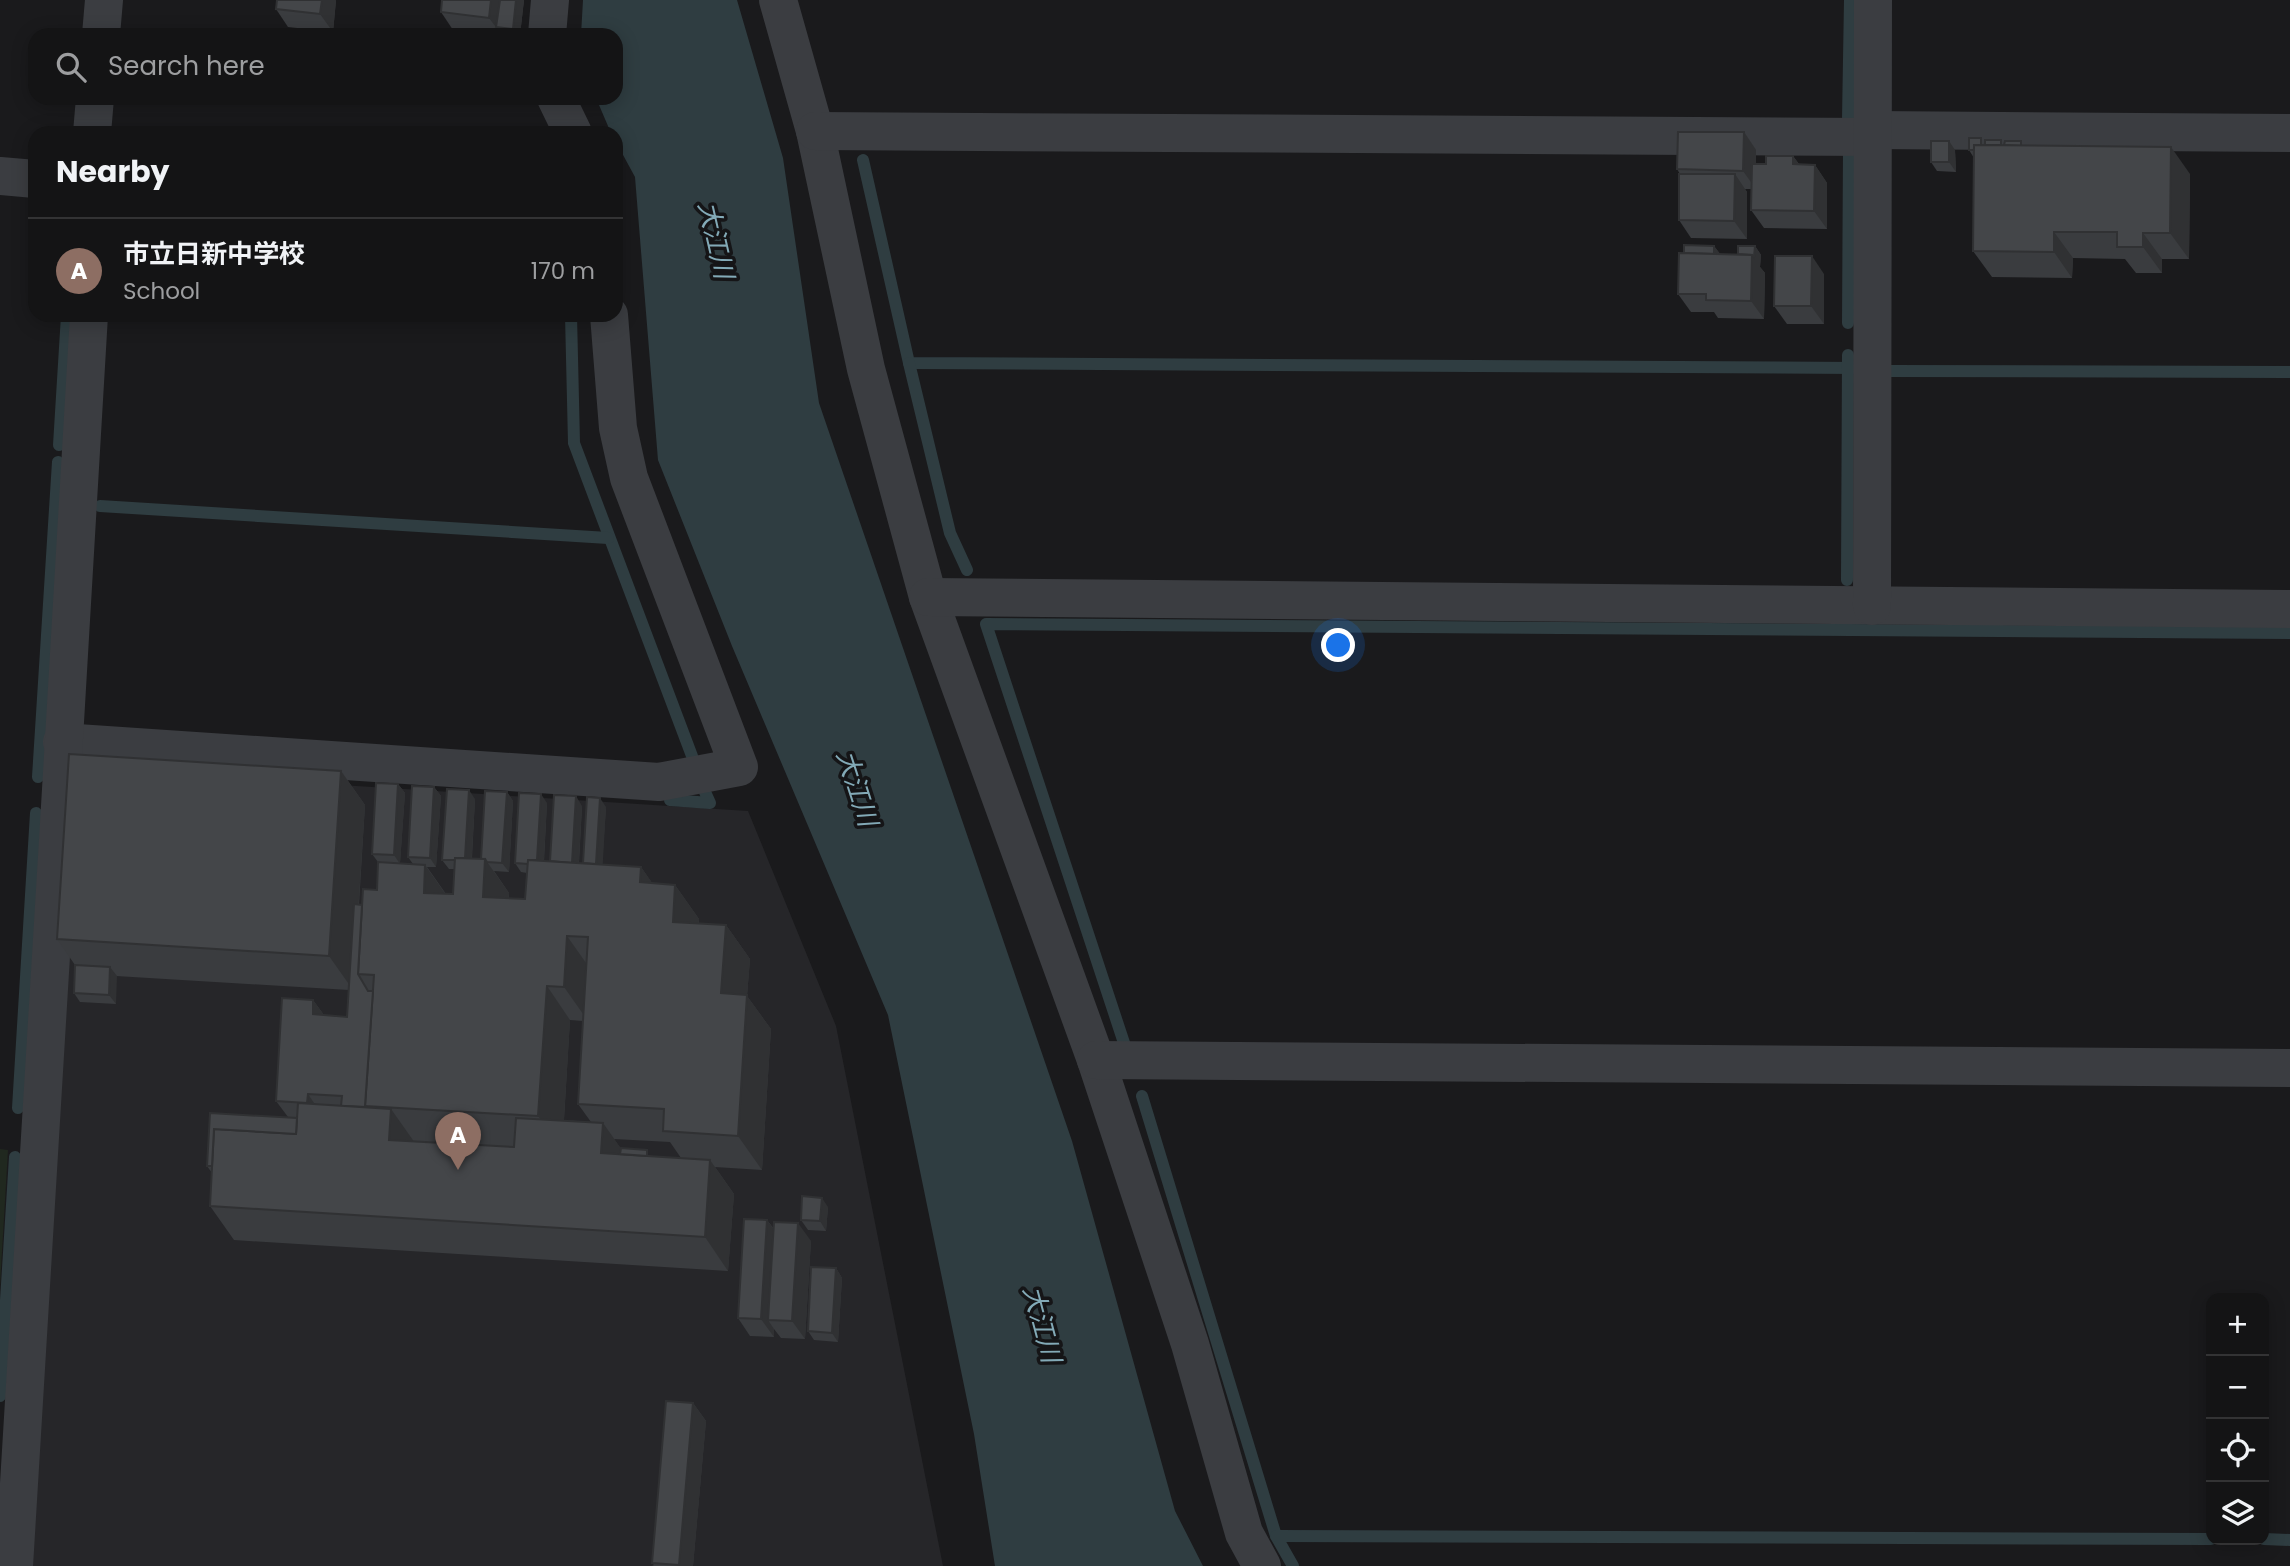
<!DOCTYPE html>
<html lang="en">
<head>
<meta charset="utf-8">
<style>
  body { margin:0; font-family:Poppins,"Noto Sans JP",sans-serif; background:#1d1d1e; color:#f1f3f6 }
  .controls { position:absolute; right:21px; bottom:21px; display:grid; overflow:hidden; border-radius:14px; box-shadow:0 4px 18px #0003 }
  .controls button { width:63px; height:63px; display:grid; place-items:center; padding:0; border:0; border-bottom:2px solid #333334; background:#141415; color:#f1f3f6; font:35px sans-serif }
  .you { position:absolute; left:1339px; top:646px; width:24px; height:24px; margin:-18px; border:5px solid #fff; border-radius:50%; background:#1a73e8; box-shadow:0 0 0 10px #1a73e833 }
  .badge { display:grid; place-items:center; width:46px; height:46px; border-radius:50%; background:#f58e39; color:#fff; font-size:23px; font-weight:700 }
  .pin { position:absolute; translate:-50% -58px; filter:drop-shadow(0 2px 4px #0008) }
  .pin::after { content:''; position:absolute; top:37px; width:24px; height:21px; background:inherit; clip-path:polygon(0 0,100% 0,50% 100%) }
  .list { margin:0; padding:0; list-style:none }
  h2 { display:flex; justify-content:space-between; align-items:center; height:91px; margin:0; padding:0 28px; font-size:30px }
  h2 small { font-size:23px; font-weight:400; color:#9d9ea0 }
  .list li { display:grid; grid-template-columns:46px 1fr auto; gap:21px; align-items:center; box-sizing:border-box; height:105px; padding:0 28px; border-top:2px solid #333334 }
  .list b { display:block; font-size:26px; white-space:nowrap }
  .list p { margin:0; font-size:23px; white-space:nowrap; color:#9d9ea0 }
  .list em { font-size:23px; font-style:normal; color:#9d9ea0 }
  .icon { flex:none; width:38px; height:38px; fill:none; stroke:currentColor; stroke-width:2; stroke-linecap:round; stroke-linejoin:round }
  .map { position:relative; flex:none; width:2290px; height:1566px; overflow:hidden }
  .search { position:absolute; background:#141415; box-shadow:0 4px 18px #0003; left:28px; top:28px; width:595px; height:77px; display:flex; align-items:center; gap:18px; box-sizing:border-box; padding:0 24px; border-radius:21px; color:#9d9ea0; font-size:26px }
  .panel { position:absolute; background:#141415; box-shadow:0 4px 18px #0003; left:28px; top:126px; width:595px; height:196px; border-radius:21px }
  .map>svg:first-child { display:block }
  .built { fill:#262629 }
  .green { fill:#20281f }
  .water { fill:#2f3d41 }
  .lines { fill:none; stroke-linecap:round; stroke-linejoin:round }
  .stream { stroke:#2f3d41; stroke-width:12 }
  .minor { stroke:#3b3d41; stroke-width:38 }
  .wall { fill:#3a3c3f; fill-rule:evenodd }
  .shaded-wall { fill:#303133 }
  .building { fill:#444649; stroke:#303133; stroke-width:2 }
  .labels { text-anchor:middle; stroke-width:7; stroke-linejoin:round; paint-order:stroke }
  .water-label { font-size:26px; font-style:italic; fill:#83aab7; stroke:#151517 }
</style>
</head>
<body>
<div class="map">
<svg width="2290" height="1566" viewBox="0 0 2290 1566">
  <rect width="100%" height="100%" fill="#1a1a1c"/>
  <path class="built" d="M 75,768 L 748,811 L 836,1026 L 943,1566 L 27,1566 Z"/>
  <path class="green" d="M 0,1149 L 8,1150 L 0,1286 Z"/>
  <path class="water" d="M 583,0 L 737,0 L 783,158 L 819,403 L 1072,1141 L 1175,1511 L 1203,1566 L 995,1566 L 974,1434 L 888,1015 L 732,646 L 658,460 L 635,177 L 616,142 L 616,133 L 611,133 L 596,98 L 616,98 L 616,35 L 581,35 Z"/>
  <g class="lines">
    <g class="stream">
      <path d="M 1848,119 L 1850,0"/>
      <path d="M 863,160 L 909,363 L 1857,368"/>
      <path d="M 571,315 L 574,443 L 692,756"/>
      <path d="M 1848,323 L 1849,150"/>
      <path d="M 909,363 L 950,533 L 967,570"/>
      <path d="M 1886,371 L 2290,372"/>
      <path d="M 59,445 L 67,315"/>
      <path d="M 100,506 L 608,538"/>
      <path d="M 1847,580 L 1848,355"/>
      <path d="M 38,777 L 58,462"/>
      <path d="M 670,800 L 710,803 L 705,792"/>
      <path d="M 1126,1049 L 986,624 L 2290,633"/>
      <path d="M 1142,1096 L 1276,1536 L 1293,1566"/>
      <path d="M 18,1108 L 36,813"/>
      <path d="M 0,1396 L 15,1157"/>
      <path d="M 1276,1536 L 2211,1539"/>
      <path d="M 2264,1539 L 2290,1540"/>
    </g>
    <g class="minor">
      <path d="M 778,0 L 815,131 L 866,369 L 928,597 L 1096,1060 L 1190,1344 L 1244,1533 L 1262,1566"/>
      <path d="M 101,35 L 104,0"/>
      <path d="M 547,35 L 550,0"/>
      <path d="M 556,98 L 573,133"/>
      <path d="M 1873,130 L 2290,133"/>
      <path d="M 815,131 L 1872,137"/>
      <path d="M 92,133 L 95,98"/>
      <path d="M 0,176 L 35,179"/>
      <path d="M 928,597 L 2290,609"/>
      <path d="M 1872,606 L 1873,0"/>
      <path d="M 62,742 L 659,782 L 739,767 L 629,478 L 618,428 L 609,315"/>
      <path d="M 1096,1060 L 2290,1068"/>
      <path d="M 14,1566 C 42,1149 63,732 89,315"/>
    </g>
  </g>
  <g class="wall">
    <path d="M 336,0 L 333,32 L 288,27 L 276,9 Z"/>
    <path d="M 524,0 L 520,35 L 492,35 L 453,30 L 441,12 Z"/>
    <path d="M 1744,132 L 1756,150 L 1756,164 L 1766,164 L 1793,156 L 1799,164 L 1815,165 L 1827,183 L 1827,229 L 1764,228 L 1751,210 L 1751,189 L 1745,189 L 1747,192 L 1747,239 L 1691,238 L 1679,220 L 1680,174 L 1677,169 Z"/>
    <path d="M 1985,143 L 2025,146 L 2190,174 L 2189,259 L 2162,259 L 2162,273 L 2136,273 L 2125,259 L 2073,258 L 2072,278 L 1992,277 L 1973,251 L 1974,158 L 1969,150 Z"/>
    <path d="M 1955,150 L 1956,172 L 1937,171 L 1931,162 Z"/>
    <path d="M 1714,246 L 1720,254 L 1738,254 L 1755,246 L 1761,255 L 1760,267 L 1765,273 L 1764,319 L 1718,318 L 1714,312 L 1691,312 L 1678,294 L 1684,253 Z"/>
    <path d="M 1824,274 L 1824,324 L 1787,324 L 1774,306 Z"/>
    <path d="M 341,771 L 365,805 L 359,904 L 362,905 L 377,890 L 378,862 L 372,854 L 398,784 L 405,793 L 400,863 L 413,864 L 408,857 L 434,787 L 441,796 L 436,867 L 427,867 L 446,894 L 453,894 L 454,869 L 449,869 L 442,860 L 475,799 L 472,858 L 481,859 L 507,792 L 513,801 L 509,872 L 494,871 L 509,893 L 509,898 L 525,899 L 527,873 L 521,872 L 515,863 L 547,803 L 544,861 L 550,861 L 582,806 L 579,863 L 583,863 L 606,807 L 602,865 L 641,867 L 652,883 L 675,885 L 699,919 L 699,924 L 726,925 L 750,959 L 747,996 L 771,1029 L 762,1170 L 715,1167 L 734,1194 L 728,1271 L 234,1240 L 210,1206 L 212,1173 L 207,1166 L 288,1117 L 276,1101 L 313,1000 L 324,1015 L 347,1017 L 349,990 L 116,976 L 116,1004 L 80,1002 L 74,993 L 75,965 L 57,939 ZM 570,1020 L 583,1021 L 578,1104 L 591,1122 L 564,1120 ZM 614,1139 L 670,1142 L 681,1158 L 652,1156 L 621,1149 Z"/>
    <path d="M 828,1207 L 826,1231 L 808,1230 L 801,1220 Z"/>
    <path d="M 767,1220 L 774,1229 L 811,1241 L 805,1339 L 781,1338 L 774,1329 L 774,1337 L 750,1336 L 738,1318 Z"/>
    <path d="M 836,1268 L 842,1278 L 838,1342 L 814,1340 L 808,1331 Z"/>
    <path d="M 693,1403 L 706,1421 L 693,1566 L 652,1566 L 654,1565 L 652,1563 Z"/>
  </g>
  <g class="shaded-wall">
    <path d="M 322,0 L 336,0 L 333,32 L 320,14 Z"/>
    <path d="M 491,0 L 506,0 L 496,27 L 502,35 L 489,18 Z"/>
    <path d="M 516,0 L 524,0 L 520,35 L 517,35 L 513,29 Z"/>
    <path d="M 1744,132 L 1756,150 L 1756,189 L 1743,171 Z"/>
    <path d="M 1949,141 L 1955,150 L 1956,172 L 1949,162 Z"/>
    <path d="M 2171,147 L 2190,174 L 2189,259 L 2170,233 Z"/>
    <path d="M 1793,156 L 1806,174 L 1793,164 Z"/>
    <path d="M 1815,165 L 1827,183 L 1827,229 L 1814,211 Z"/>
    <path d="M 1735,174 L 1747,192 L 1747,239 L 1734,221 Z"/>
    <path d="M 2054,232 L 2073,258 L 2072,278 L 2054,252 Z"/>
    <path d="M 2143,233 L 2162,259 L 2162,273 L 2143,247 Z"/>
    <path d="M 1714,246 L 1721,255 L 1714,260 Z"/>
    <path d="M 1755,246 L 1761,255 L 1760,267 L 1765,273 L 1764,319 L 1751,301 L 1752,255 Z"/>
    <path d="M 1812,256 L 1824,274 L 1824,324 L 1811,306 Z"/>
    <path d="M 341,771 L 365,805 L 353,990 L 329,956 Z"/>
    <path d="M 398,784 L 405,793 L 400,864 L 394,855 Z"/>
    <path d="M 434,787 L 441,796 L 436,867 L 430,858 Z"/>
    <path d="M 469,790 L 475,799 L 471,870 L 465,861 Z"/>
    <path d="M 507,792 L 513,801 L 509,872 L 502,863 Z"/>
    <path d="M 541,794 L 547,803 L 543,874 L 536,865 Z"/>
    <path d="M 576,796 L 582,806 L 578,876 L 571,867 Z"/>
    <path d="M 600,798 L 606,807 L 602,877 L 595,868 Z"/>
    <path d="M 485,859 L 509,893 L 507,931 L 483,897 Z"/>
    <path d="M 425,865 L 449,899 L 424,893 Z"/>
    <path d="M 641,867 L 665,901 L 640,882 Z"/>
    <path d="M 675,885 L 699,919 L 697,956 L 673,922 Z"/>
    <path d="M 726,925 L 750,959 L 747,996 L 771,1029 L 762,1170 L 738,1136 L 721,993 Z"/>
    <path d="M 567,936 L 591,970 L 588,1021 L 564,987 Z"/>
    <path d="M 110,967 L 117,976 L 116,1004 L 109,995 Z"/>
    <path d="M 547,986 L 570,1020 L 562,1150 L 538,1116 Z"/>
    <path d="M 313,1000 L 326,1018 L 313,1014 Z"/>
    <path d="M 308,1094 L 320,1112 L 307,1103 Z"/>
    <path d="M 391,1109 L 415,1143 L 389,1140 Z"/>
    <path d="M 603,1123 L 627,1157 L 601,1153 Z"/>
    <path d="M 710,1160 L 734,1194 L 728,1271 L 705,1237 Z"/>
    <path d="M 822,1198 L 828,1207 L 826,1231 L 820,1221 Z"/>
    <path d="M 767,1220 L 780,1238 L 768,1320 L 774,1329 L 774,1337 L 761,1319 Z"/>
    <path d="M 798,1223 L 811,1241 L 805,1339 L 792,1321 Z"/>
    <path d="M 836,1268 L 842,1278 L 838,1342 L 832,1333 Z"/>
    <path d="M 693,1403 L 706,1421 L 693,1566 L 680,1566 L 679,1565 Z"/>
  </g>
  <g class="building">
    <path d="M 277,0 L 322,0 L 320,14 L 276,9 Z"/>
    <path d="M 442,0 L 491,0 L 489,18 L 441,12 Z"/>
    <path d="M 500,0 L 516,0 L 513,29 L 496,27 Z"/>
    <path d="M 1678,132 L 1744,132 L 1743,171 L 1677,169 Z"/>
    <path d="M 1969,138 L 1981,138 L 1981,145 L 1974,145 L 1974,150 L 1969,150 Z"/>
    <rect x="1985" y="140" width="16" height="5"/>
    <rect x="1931" y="141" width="18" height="21"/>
    <path d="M 2005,141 L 2021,141 L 2021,146 L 2004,145 Z"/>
    <path d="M 1974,145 L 2171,147 L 2170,233 L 2143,233 L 2143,247 L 2117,247 L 2117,232 L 2054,232 L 2054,252 L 1973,251 Z"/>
    <path d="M 1766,156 L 1793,156 L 1793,164 L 1815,165 L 1814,211 L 1751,210 L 1752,164 L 1766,164 Z"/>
    <path d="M 1679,174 L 1735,174 L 1734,221 L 1679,220 Z"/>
    <path d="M 1684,245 L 1714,246 L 1714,254 L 1684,253 Z"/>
    <path d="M 1738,246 L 1755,246 L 1754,257 L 1752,255 L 1738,254 Z"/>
    <path d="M 1679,253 L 1752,255 L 1751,301 L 1706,300 L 1706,294 L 1678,294 Z"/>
    <path d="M 1775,256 L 1812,256 L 1811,306 L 1774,306 Z"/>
    <path d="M 69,754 L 341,771 L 329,956 L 57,939 Z"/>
    <path d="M 376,783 L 398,784 L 394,855 L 372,854 Z"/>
    <path d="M 412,786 L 434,787 L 430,858 L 408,857 Z"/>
    <path d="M 447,789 L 469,790 L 465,858 L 455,858 L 455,860 L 442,860 Z"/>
    <path d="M 485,791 L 507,792 L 502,863 L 487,862 L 485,859 L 481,859 Z"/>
    <path d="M 519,793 L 541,794 L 537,860 L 528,860 L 528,864 L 515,863 Z"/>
    <path d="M 554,795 L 576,796 L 572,863 L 550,861 Z"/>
    <path d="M 587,797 L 600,798 L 596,864 L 583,863 Z"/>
    <path d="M 455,858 L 485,859 L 483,897 L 525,899 L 528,860 L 641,867 L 640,882 L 675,885 L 673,922 L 726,925 L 721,993 L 747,995 L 738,1136 L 663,1131 L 664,1109 L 578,1104 L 588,937 L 567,936 L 564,987 L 547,986 L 538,1116 L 365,1106 L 374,975 L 358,974 L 363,889 L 377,890 L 378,862 L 425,865 L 424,893 L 453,894 Z"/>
    <path d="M 354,904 L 362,905 L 358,974 L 368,991 L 373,991 L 365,1106 L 367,1107 L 341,1106 L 342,1096 L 308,1094 L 307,1103 L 276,1101 L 282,998 L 313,1000 L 313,1014 L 347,1017 Z"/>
    <path d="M 75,965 L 110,967 L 109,995 L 74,993 Z"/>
    <path d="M 298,1103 L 391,1109 L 389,1140 L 514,1147 L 516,1118 L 603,1123 L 601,1153 L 710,1160 L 705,1237 L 210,1206 L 214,1129 L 296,1134 Z"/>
    <path d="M 210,1113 L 297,1118 L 296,1134 L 214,1129 L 212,1166 L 207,1166 Z"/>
    <path d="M 621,1148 L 647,1150 L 647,1156 L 620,1154 Z"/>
    <path d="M 802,1196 L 822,1198 L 820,1221 L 801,1220 Z"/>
    <path d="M 744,1219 L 767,1220 L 761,1319 L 738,1318 Z"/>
    <path d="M 774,1222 L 798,1223 L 792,1321 L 768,1320 Z"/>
    <path d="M 811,1267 L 836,1268 L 832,1333 L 808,1331 Z"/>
    <path d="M 666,1401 L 693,1403 L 679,1565 L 652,1563 Z"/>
  </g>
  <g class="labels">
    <g class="water-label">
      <text transform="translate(716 240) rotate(77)" y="9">大江川</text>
      <text transform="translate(857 788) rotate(72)" y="9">大江川</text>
      <text transform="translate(1042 1324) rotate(75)" y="9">大江川</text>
    </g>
  </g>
</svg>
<div class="controls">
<button>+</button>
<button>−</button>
<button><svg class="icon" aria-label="locate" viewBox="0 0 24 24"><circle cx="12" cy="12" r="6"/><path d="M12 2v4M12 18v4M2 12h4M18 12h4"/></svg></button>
<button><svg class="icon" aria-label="layers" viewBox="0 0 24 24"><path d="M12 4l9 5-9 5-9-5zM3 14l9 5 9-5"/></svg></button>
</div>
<div class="you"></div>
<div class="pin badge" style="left:458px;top:1170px;background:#8d6e63">A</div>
<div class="search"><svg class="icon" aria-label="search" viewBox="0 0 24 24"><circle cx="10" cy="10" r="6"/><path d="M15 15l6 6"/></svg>Search here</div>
<section class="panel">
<h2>Nearby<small></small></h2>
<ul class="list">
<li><span class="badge" style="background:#8d6e63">A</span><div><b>市立日新中学校</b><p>School</p></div><em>170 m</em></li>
</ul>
</section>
</div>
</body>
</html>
